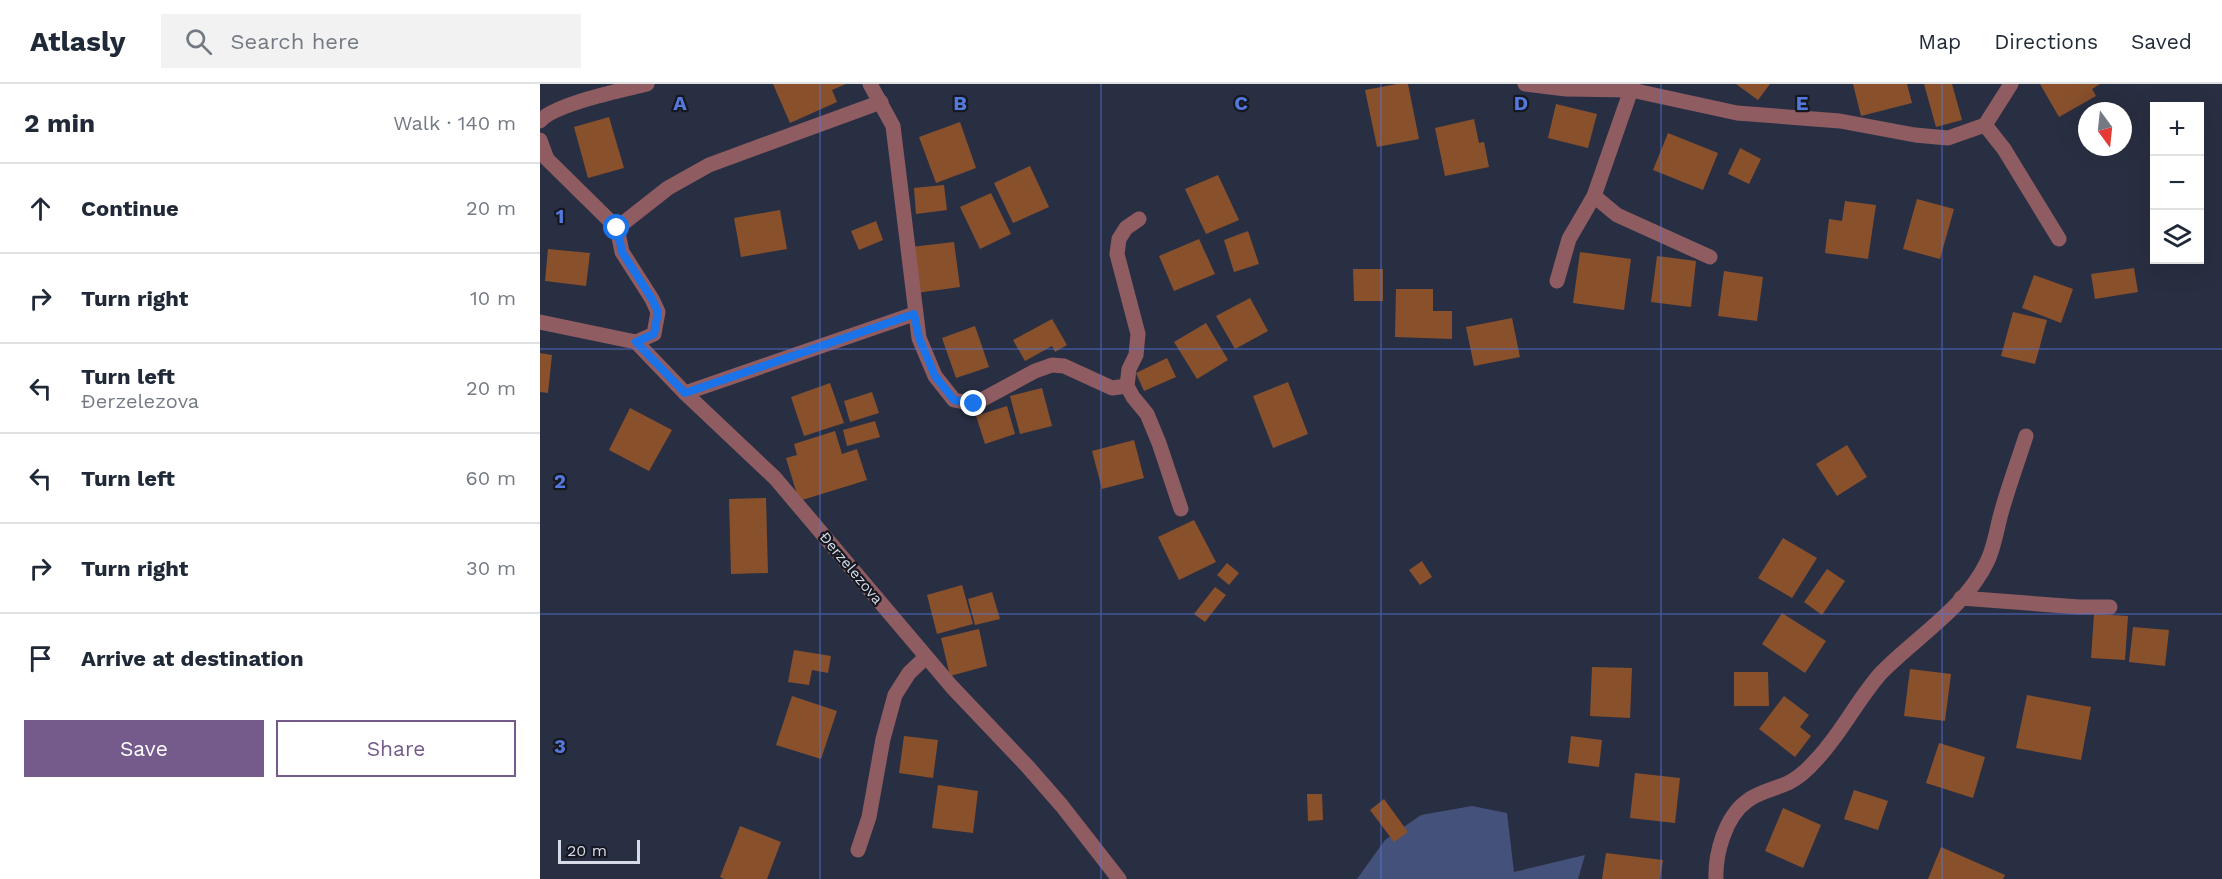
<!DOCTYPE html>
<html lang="en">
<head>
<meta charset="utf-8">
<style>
  body { margin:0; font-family:"Work Sans",sans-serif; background:#f2f2f3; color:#1f2937 }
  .controls { position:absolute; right:18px; top:18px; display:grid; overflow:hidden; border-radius:0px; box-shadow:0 6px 24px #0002 }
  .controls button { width:54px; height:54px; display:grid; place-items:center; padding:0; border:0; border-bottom:2px solid #e0e1e3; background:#fff; color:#1f2937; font:30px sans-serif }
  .compass { position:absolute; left:1538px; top:18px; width:54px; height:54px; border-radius:50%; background:#fff; box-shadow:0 6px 24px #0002; rotate:165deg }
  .scale { position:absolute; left:18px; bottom:15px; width:82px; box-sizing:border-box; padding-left:6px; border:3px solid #d6dbe7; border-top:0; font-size:16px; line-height:21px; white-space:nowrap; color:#d6dbe7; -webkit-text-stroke:4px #151820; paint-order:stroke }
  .stop { position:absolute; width:18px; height:18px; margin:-14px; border:4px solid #1a73e8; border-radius:50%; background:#fff }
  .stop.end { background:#1a73e8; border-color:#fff; box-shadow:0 2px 6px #0008 }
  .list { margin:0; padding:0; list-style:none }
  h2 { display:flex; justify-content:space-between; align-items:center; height:78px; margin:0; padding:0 24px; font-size:26px }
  h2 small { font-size:20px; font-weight:400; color:#747a83 }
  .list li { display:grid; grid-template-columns:39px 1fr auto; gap:18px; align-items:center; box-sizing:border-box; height:90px; padding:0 24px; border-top:2px solid #e0e1e3 }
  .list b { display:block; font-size:22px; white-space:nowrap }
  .list p { margin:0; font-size:20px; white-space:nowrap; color:#747a83 }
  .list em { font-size:20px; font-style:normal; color:#747a83 }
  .actions { display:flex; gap:12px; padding:18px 24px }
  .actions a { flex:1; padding:14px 0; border:2px solid #745b8c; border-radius:0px; text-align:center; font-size:21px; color:#745b8c }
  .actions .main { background:#745b8c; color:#fff }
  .icon { flex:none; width:33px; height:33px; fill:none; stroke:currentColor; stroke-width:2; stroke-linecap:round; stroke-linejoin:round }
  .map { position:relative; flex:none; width:1682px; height:795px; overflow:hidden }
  header { display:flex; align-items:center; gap:36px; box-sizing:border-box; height:84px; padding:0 30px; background:#fff; border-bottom:2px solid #e0e1e3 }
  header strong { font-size:28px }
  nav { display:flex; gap:33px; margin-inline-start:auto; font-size:21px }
  .search { width:420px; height:54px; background:#f2f2f3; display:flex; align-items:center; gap:15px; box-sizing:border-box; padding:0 21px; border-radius:0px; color:#747a83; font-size:22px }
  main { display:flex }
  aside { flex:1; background:#fff }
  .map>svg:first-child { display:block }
  .green { fill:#44517a }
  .building { fill:#89502c }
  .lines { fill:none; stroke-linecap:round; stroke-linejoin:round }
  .service { stroke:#8f5c62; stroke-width:15 }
  .minor { stroke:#8f5c62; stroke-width:15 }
  .route { stroke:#1a73e8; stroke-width:8 }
  .grid { fill:none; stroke:#5478dc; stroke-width:1.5; stroke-opacity:0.55 }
  .labels { text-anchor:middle; stroke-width:4.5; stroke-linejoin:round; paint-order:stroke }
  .street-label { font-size:15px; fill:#d6dbe7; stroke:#151820 }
  .grid-label { font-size:20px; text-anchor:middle; font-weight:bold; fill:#5478dc; stroke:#151820; stroke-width:4.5; stroke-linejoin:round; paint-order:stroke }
</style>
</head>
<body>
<header>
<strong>Atlasly</strong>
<div class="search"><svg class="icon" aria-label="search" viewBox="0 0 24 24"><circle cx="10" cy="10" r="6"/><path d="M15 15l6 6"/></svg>Search here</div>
<nav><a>Map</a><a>Directions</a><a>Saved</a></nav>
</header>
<main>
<aside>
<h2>2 min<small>Walk · 140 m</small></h2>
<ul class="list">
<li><svg class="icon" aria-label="ahead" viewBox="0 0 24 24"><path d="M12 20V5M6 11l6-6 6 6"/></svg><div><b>Continue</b></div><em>20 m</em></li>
<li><svg class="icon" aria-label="right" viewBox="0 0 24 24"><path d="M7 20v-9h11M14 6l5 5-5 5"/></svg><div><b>Turn right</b></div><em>10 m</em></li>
<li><svg class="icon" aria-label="left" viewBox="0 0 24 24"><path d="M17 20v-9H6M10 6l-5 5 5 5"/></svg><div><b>Turn left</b><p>Đerzelezova</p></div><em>20 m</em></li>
<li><svg class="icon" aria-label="left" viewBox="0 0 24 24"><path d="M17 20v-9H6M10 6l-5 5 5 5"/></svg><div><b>Turn left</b></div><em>60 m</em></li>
<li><svg class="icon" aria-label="right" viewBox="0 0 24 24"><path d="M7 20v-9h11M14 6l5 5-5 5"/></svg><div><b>Turn right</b></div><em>30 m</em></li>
<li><svg class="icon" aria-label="arrive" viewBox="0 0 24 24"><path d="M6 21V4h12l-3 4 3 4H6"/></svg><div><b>Arrive at destination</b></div></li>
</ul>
<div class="actions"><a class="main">Save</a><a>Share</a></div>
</aside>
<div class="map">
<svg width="1682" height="795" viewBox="0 0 1682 795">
  <rect width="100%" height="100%" fill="#292f42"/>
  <path class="green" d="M 932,722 L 967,729 L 974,788 L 1045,771 L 1038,795 L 817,795 L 845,756 L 881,731 Z"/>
  <g class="building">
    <path d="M 233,0 L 306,0 L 292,6 L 297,18 L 250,39 Z"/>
    <path d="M 857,0 L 868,0 L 879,55 L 837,63 L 825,6 Z"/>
    <path d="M 1196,0 L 1230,0 L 1218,16 Z"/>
    <path d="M 1313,0 L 1367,0 L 1372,19 L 1321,32 Z"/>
    <path d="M 1384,0 L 1412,0 L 1422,36 L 1396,43 Z"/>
    <path d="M 1500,0 L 1560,0 L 1552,5 L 1556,12 L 1519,33 Z"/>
    <path d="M 1016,20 L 1057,30 L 1048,64 L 1008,54 Z"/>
    <path d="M 69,33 L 84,84 L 48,94 L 34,43 Z"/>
    <path d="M 934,35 L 939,59 L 944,58 L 949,83 L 905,92 L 895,44 Z"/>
    <path d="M 420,38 L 436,84 L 396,99 L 379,53 Z"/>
    <path d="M 1128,49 L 1178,69 L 1163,106 L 1113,86 Z"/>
    <path d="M 1200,64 L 1221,75 L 1209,100 L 1188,90 Z"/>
    <path d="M 490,82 L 509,123 L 473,139 L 454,99 Z"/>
    <path d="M 678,91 L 699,136 L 666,150 L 645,105 Z"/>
    <path d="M 404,101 L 407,126 L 376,130 L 374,104 Z"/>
    <path d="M 451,109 L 471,150 L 440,165 L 420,123 Z"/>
    <path d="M 1377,115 L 1414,125 L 1400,175 L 1363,165 Z"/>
    <path d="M 1305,117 L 1336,121 L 1328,175 L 1285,169 L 1289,135 L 1302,137 Z"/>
    <path d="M 240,126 L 247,165 L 201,173 L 194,134 Z"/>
    <path d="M 336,137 L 343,156 L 319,166 L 311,147 Z"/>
    <path d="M 708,147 L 719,180 L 694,188 L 684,156 Z"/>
    <path d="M 659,155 L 675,190 L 634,207 L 619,172 Z"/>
    <path d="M 414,158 L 420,203 L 376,209 L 371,163 Z"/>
    <path d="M 8,165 L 50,169 L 46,202 L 5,197 Z"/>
    <path d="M 1040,168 L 1091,175 L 1084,226 L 1033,219 Z"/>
    <path d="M 1117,172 L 1156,177 L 1151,223 L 1111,218 Z"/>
    <path d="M 1594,184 L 1598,208 L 1555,215 L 1551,190 Z"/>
    <path d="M 813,185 L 843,185 L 843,217 L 814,217 Z"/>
    <path d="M 1184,187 L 1223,193 L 1217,237 L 1178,232 Z"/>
    <path d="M 1494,191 L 1533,205 L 1521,239 L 1482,224 Z"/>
    <path d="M 856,205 L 893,205 L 893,227 L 912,227 L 912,255 L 855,253 Z"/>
    <path d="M 710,214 L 728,247 L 695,265 L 676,232 Z"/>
    <path d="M 1473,228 L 1507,236 L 1495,280 L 1461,272 Z"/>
    <path d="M 972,234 L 980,273 L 934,282 L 926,243 Z"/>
    <path d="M 512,235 L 527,261 L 515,268 L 512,262 L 485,277 L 473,256 Z"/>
    <path d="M 666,239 L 688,276 L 657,295 L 634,258 Z"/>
    <path d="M 435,242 L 449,283 L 416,294 L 402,254 Z"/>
    <path d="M 0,269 L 12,271 L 8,309 L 0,308 Z"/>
    <path d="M 627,274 L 636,293 L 604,307 L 596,289 Z"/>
    <path d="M 748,298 L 768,350 L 733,364 L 713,312 Z"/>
    <path d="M 290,299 L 304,339 L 264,352 L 251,313 Z"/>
    <path d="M 502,304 L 512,342 L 480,350 L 470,312 Z"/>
    <path d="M 332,308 L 339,329 L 310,338 L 304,317 Z"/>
    <path d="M 467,322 L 475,350 L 445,360 L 436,332 Z"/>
    <path d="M 90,324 L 132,346 L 109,387 L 69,366 Z"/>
    <path d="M 335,337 L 340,353 L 307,362 L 303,346 Z"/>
    <path d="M 295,347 L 302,370 L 317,365 L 327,396 L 259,417 L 246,374 L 257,371 L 254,360 Z"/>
    <path d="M 594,356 L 604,394 L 562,405 L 552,367 Z"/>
    <path d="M 1307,361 L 1327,393 L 1297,412 L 1276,380 Z"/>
    <path d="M 226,414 L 228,489 L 191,490 L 189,415 Z"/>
    <path d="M 654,436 L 676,478 L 639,496 L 618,453 Z"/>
    <path d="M 1243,454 L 1277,474 L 1252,514 L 1218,494 Z"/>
    <path d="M 882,477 L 892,493 L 880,501 L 869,486 Z"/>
    <path d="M 687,479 L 699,489 L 689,501 L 677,491 Z"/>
    <path d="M 1287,485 L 1305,497 L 1282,531 L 1264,518 Z"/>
    <path d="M 422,501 L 433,540 L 397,550 L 387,511 Z"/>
    <path d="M 675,503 L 686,511 L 665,538 L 654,530 Z"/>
    <path d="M 452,508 L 460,535 L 435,541 L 428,515 Z"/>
    <path d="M 1242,529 L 1286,557 L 1265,589 L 1222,560 Z"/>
    <path d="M 1554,530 L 1588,532 L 1585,576 L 1551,574 Z"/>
    <path d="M 1593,543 L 1629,546 L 1625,582 L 1589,578 Z"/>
    <path d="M 439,545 L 447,582 L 410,592 L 401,554 Z"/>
    <path d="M 254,566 L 291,572 L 288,589 L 272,586 L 269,601 L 248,598 Z"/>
    <path d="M 1052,583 L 1092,584 L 1090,634 L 1050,632 Z"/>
    <path d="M 1370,585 L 1411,590 L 1405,637 L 1364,632 Z"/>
    <path d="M 1194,588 L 1228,588 L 1229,622 L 1194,622 Z"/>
    <path d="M 1487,611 L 1551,623 L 1541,676 L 1476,664 Z"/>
    <path d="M 252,612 L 297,627 L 281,675 L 236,661 Z"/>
    <path d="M 1244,612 L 1269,631 L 1260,643 L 1271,652 L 1255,673 L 1219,645 Z"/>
    <path d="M 364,652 L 398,656 L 393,694 L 359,689 Z"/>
    <path d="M 1031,652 L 1062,656 L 1059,683 L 1028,679 Z"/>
    <path d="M 1399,659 L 1445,673 L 1433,714 L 1386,699 Z"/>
    <path d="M 1095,689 L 1140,694 L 1135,739 L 1090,734 Z"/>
    <path d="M 398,701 L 438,707 L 433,749 L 392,744 Z"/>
    <path d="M 1314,706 L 1348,717 L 1338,746 L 1304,735 Z"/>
    <path d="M 767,710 L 782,710 L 783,736 L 768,737 Z"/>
    <path d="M 844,715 L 868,748 L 854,758 L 830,726 Z"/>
    <path d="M 1243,724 L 1281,741 L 1263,784 L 1225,767 Z"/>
    <path d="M 200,742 L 241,758 L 227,795 L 184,795 L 180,793 Z"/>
    <path d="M 1401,763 L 1465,791 L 1463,795 L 1388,795 Z"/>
    <path d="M 1066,769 L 1123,776 L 1120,795 L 1062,795 Z"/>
  </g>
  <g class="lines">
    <g class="service">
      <path d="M 1054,112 L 1077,131 L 1170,173"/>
      <path d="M 1017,197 L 1029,155 L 1054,112 L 1091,6"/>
    </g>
    <g class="minor">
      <path d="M 330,0 L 353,42 L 379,254 L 395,292 L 414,316 L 434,320 L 495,287 L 512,281 L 524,282 L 572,304 L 587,302"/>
      <path d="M 985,0 L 1026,5 L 1091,6 L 1197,29 L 1300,37 L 1375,51 L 1408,54 L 1445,41 L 1471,0"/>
      <path d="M 0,37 C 14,20 83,6 107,0"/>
      <path d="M 1445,41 L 1464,65 L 1519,155"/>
      <path d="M 0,56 L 7,75 L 77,144 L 82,168 L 112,215 L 118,228 L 114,250 L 96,258"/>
      <path d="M 599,135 L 586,144 L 579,155 L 577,170 L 598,250 L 596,271 L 589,285 L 587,302 L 593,313 L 607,330 L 619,359 L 641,425"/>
      <path d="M 77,144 L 128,104 L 169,81 L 341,18"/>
      <path d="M 0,238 L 96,258 L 145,309 L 235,394 L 412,603 L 488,683 L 522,722 L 579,795"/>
      <path d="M 145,309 L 374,230"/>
      <path d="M 1421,514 L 1539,523 L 1570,523"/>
      <path d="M 318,766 L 329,733 L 343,655 L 355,611 L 369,589 L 386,573"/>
      <path d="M 1176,795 C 1175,770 1185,733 1207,717 C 1218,708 1235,705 1248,699 C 1258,694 1269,684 1276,676 C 1301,650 1317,616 1341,589 C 1376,553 1425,524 1447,478 C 1455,462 1457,442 1462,426 C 1469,401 1478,377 1486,352"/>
    </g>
  </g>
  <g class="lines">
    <path class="route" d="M 77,144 L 82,168 L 112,215 L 118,228 L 114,250 L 96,258 L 145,309 L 374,230 L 379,254 L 395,292 L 414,316 L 434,320"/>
  </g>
  <path class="grid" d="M 280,0 L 280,795M 561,0 L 561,795M 841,0 L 841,795M 1121,0 L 1121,795M 1402,0 L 1402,795M 0,265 L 1682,265M 0,530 L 1682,530"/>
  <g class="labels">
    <g class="street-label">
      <text transform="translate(311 484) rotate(50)" y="5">Đerzelezova</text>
    </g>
  </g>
  <g class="grid-label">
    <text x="140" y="26">A</text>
    <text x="420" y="26">B</text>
    <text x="701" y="26">C</text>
    <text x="981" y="26">D</text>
    <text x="1262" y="26">E</text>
    <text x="20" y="139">1</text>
    <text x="20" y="404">2</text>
    <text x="20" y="669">3</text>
  </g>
</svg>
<div class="controls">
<button>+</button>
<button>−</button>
<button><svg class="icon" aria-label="layers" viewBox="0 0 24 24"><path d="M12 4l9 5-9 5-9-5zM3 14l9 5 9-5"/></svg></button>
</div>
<svg class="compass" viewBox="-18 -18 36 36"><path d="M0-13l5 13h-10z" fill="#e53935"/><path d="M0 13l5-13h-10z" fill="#747a83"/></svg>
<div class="scale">20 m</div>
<div class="stop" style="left:77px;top:144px"></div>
<div class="stop end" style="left:434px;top:320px"></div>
</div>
</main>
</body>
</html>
